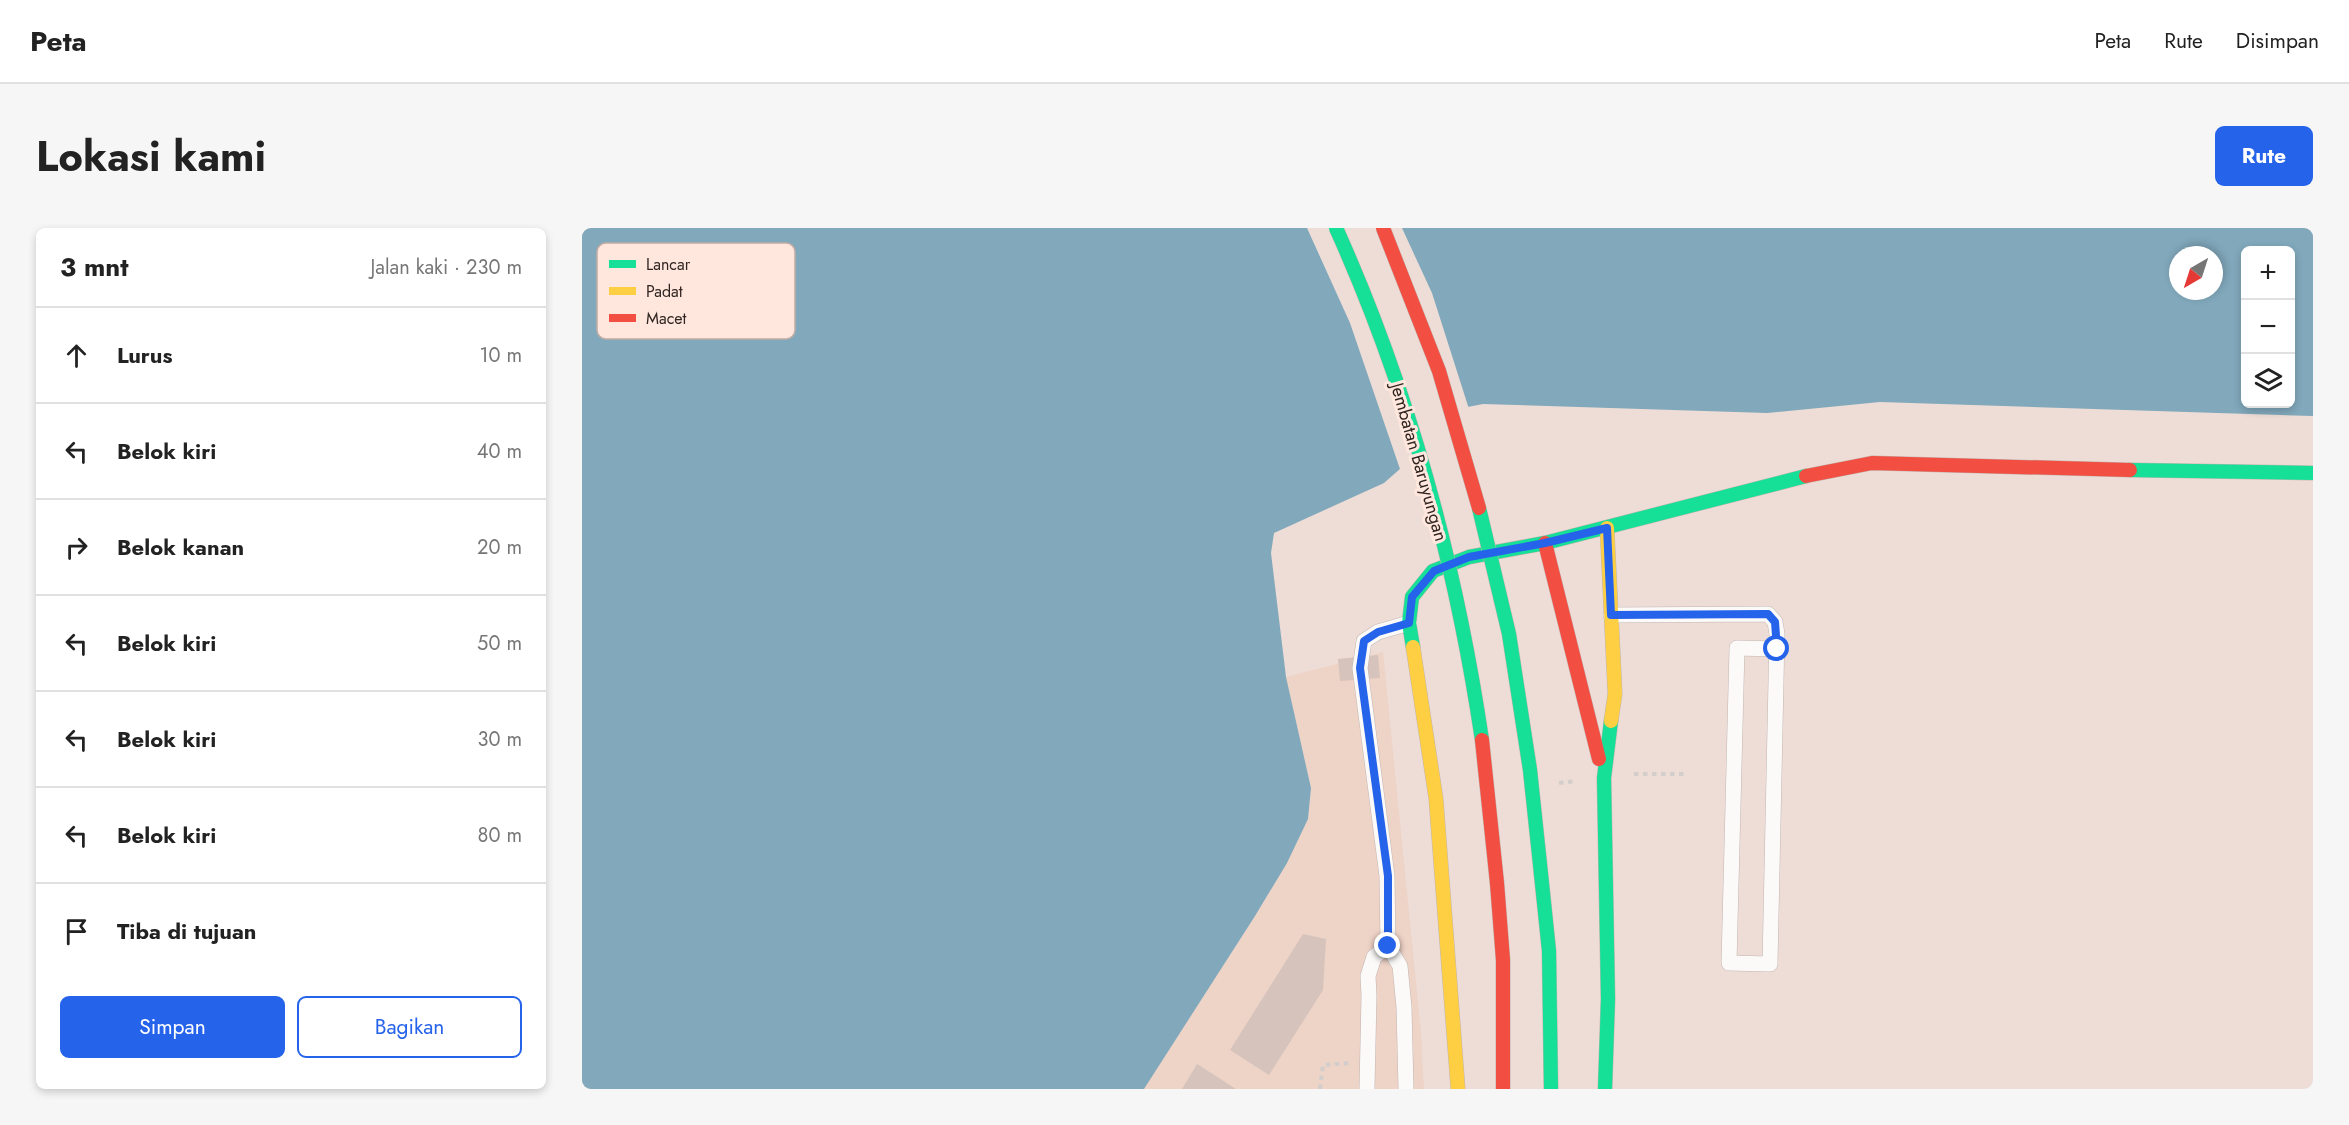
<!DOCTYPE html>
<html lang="id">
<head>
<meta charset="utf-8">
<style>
  body { margin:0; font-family:Jost,sans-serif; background:#f6f6f6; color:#222 }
  .controls { position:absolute; right:18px; top:18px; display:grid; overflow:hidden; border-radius:9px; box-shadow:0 3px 9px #0003 }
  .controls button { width:54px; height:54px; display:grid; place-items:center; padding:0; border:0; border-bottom:2px solid #e0e0e0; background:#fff; color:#222; font:30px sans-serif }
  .compass { position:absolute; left:1587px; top:18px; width:54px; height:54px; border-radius:50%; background:#fff; box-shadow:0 3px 9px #0003; rotate:219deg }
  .stop { position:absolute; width:18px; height:18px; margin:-14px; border:4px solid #2563eb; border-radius:50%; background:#fff }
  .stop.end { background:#2563eb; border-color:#fff; box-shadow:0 2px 6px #0008 }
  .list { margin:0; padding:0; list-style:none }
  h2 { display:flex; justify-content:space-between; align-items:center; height:78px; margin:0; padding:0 24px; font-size:26px }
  h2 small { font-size:20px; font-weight:400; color:#767676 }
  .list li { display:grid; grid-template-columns:39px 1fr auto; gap:18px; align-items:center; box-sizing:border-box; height:96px; padding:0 24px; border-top:2px solid #e0e0e0 }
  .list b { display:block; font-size:22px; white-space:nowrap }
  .list em { font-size:20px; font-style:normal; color:#767676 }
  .actions { display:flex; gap:12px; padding:18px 24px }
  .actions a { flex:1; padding:14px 0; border:2px solid #2563eb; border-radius:9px; text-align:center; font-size:21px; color:#2563eb }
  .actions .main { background:#2563eb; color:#fff }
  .icon { flex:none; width:33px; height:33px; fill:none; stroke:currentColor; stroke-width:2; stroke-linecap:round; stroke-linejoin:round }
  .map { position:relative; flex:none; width:1731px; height:861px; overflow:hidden; border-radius:9px }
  header { display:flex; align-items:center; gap:36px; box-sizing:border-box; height:84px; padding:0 30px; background:#fff; border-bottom:2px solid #e0e0e0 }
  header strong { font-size:28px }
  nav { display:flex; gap:33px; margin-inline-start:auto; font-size:21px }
  .intro { display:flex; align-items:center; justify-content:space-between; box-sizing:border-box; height:144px; padding:0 36px }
  h1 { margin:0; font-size:42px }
  .button { padding:15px 27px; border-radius:9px; background:#2563eb; color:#fff; font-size:21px; font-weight:700 }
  main { display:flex; gap:36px; padding:0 36px }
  aside { flex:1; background:#fff; border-radius:9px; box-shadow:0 3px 9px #0003 }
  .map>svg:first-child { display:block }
  .built { fill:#eed3c7 }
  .water { fill:#81a8bb; fill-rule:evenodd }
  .pier { fill:#edddd6 }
  .building { fill:#d5c3bc }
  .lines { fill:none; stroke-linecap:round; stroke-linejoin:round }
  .lane-casing { stroke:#c2b5b0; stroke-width:16 }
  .fast-casing { stroke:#c2b5b0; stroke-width:15 }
  .slow-casing { stroke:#c2b5b0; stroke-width:15 }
  .jam-casing { stroke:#c2b5b0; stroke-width:15 }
  .path { stroke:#d3cecc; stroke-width:4; stroke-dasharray:4.5 4.5; stroke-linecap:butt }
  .lane { stroke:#fcfaf9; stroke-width:15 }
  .fast { stroke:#16e098; stroke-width:14 }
  .slow { stroke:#ffcf43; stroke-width:14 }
  .jam { stroke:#f24e42; stroke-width:14 }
  .fast-bridge-casing { stroke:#c2b5b0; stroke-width:15; stroke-linecap:butt }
  .jam-bridge-casing { stroke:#c2b5b0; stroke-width:15; stroke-linecap:butt }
  .fast-bridge { stroke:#16e098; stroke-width:14 }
  .jam-bridge { stroke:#f24e42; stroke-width:14 }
  .route { stroke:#2563eb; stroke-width:8 }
  .labels { text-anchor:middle; stroke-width:6; stroke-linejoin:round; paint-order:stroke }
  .street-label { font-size:18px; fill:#302521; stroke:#ffe7de }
  .key { fill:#ffe7de; stroke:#c1ada5; stroke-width:1.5 }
  .key-label { font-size:16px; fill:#302521 }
</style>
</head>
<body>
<header>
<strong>Peta</strong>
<nav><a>Peta</a><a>Rute</a><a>Disimpan</a></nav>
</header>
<div class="intro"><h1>Lokasi kami</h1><a class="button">Rute</a></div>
<main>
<aside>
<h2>3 mnt<small>Jalan kaki · 230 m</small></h2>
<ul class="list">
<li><svg class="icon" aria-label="ahead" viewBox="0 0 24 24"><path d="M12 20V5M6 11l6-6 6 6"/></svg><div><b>Lurus</b></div><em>10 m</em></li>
<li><svg class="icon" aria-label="left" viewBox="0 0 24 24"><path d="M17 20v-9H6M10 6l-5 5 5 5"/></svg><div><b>Belok kiri</b></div><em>40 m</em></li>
<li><svg class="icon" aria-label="right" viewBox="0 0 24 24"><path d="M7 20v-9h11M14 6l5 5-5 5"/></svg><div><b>Belok kanan</b></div><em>20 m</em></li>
<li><svg class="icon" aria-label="left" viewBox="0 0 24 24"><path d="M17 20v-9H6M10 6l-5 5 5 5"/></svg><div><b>Belok kiri</b></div><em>50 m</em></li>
<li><svg class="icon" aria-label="left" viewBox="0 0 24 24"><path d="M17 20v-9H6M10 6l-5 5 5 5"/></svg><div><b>Belok kiri</b></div><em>30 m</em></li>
<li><svg class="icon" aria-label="left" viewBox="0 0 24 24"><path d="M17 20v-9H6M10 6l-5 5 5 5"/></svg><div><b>Belok kiri</b></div><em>80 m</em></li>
<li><svg class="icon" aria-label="arrive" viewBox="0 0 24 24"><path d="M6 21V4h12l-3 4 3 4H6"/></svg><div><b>Tiba di tujuan</b></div></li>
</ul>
<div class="actions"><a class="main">Simpan</a><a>Bagikan</a></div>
</aside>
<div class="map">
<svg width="1731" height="861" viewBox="0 0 1731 861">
  <rect width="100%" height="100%" fill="#edddd6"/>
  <path class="built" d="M 801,424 L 839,805 L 842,861 L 562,861 L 673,688 L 705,635 L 726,591 L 729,560 L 704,449 Z"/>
  <path class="water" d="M 0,0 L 1731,0 L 1731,188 L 1298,174 L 1185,185 L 901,176 L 875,181 L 827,233 L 802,255 L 692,305 L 689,325 L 704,449 L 729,560 L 726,591 L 705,635 L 673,688 L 562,861 L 0,861 ZM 1664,22 L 1708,22 L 1708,176 L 1664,176 ZM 1596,27 L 1632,27 L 1632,63 L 1596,63 Z"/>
  <path class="pier" d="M 725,0 L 820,0 L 850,65 L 887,181 L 876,184 L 819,244 L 768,95 Z"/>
  <g class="building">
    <path d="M 796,427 L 798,450 L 758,453 L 756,431 Z"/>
    <path d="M 721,706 L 744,711 L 741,762 L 687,847 L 648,822 Z"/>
    <path d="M 615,836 L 654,861 L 600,861 Z"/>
  </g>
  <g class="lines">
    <g class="lane-casing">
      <g id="lane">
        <path d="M 1029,387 L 1186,386 L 1193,394 L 1195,406 L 1188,736 L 1147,735 L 1155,420 L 1195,421"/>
        <path d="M 785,861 L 787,768 L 786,748 L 792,729 L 806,718"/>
        <path d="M 824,861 L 822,779 L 818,738 L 806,718 L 805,648 L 778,440 L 782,413 L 796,404 L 827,395"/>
      </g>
    </g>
    <g class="fast-casing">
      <g id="fast">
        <path d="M 1548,242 L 1731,245"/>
        <path d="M 831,419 L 827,395 L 830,369 L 851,343 L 887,329 L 963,315 L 1224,248"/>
        <path d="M 959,646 L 967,723 L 969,861"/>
        <path d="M 1023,861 L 1026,771 L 1022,550 L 1029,493"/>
      </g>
    </g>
    <g class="slow-casing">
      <g id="slow">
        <path d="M 1025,300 L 1033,466 L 1029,493"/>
        <path d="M 831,419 L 854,571 L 876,861"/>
      </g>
    </g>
    <g class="jam-casing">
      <g id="jam">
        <path d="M 1224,248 L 1290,235 L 1548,242"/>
        <path d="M 963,315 L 1017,531"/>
        <path d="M 915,655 L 921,732 L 921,861"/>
      </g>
    </g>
    <g class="path">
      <path d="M 1052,546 L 1102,546"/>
      <path d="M 977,555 L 994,553"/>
      <path d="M 738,861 L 741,837 L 767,835"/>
    </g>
    <use href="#lane" class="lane"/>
    <use href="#fast" class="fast"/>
    <use href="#slow" class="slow"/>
    <use href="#jam" class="jam"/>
    <g class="fast-bridge-casing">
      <g id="fast-bridge">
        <path d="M 754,0 C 827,162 874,337 900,512"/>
        <path d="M 897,280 L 927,406 L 948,542 L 959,646"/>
      </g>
    </g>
    <g class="jam-bridge-casing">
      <g id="jam-bridge">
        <path d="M 801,0 L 857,143 L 897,280"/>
        <path d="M 900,512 L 915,655"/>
      </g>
    </g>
    <use href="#fast-bridge" class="fast-bridge"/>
    <use href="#jam-bridge" class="jam-bridge"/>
  </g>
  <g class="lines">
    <path class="route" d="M 806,718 L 806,648 L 778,440 L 782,413 L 796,404 L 827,395 L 830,369 L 852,343 L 887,329 L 963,315 L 1025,300 L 1029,387 L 1186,386 L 1193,394 L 1195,421"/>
  </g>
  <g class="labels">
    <g class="street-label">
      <text transform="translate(837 234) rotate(74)" y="6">Jembatan Baruyungan</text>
    </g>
  </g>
  <rect x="15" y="15" width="198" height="96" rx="9" class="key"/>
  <rect x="27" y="32" width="27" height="8" fill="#16e098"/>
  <rect x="27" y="59" width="27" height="8" fill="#ffcf43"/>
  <rect x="27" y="86" width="27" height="8" fill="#f24e42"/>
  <g class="key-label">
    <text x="64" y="42">Lancar</text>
    <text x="64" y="69">Padat</text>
    <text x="64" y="96">Macet</text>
  </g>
</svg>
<div class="controls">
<button>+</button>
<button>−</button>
<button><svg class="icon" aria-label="layers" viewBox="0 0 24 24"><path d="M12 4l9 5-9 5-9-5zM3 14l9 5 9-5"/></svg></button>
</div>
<svg class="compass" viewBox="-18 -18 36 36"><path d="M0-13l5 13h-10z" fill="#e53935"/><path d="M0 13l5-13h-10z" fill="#767676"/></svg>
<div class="stop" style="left:1195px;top:421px"></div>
<div class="stop end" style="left:806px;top:718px"></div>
</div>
</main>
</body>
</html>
